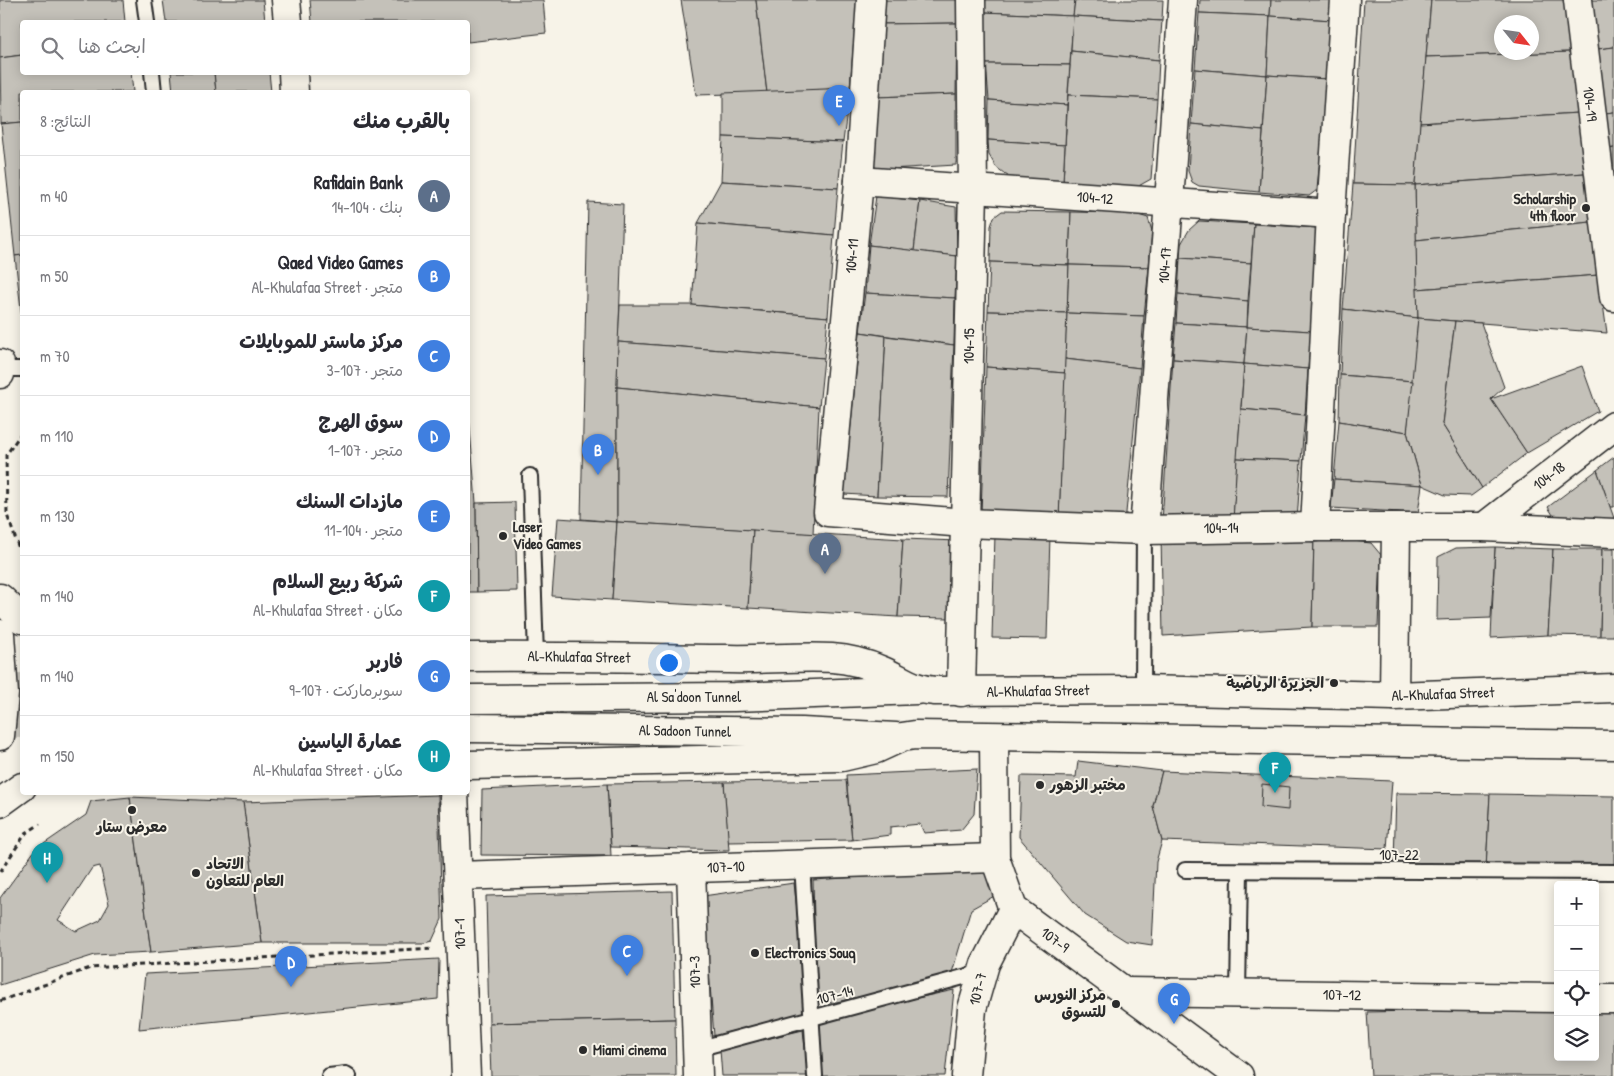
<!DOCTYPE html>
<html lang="ar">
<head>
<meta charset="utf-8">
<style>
  body { margin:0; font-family:"Patrick Hand","Playpen Sans Arabic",sans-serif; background:#f7f7f7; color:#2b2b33; direction:rtl }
  .controls { position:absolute; right:15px; bottom:15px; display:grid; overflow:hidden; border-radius:5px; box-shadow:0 2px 12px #0003 }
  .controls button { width:45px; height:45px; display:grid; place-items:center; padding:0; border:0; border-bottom:1px solid #e1e1e2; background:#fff; color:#2b2b33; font:25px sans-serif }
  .compass { position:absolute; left:1494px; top:15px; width:45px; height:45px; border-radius:50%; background:#fff; box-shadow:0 2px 12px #0003; rotate:120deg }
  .you { position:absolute; left:668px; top:662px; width:18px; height:18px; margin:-12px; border:4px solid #fff; border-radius:50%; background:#1a73e8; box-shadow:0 0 0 8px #1a73e833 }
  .badge { display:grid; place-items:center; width:32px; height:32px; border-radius:50%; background:#7c3aed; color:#fff; font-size:16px; font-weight:700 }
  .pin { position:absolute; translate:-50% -41px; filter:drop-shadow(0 1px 2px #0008) }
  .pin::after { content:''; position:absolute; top:26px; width:18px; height:15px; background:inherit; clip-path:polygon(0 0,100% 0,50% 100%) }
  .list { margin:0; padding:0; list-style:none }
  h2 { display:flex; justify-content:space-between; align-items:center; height:65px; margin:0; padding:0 20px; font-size:21px }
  h2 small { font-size:16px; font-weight:400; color:#7c7c81 }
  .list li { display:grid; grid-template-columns:32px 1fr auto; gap:15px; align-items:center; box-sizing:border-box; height:80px; padding:0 20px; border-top:1px solid #e1e1e2 }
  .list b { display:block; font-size:19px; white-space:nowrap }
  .list p { margin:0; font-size:16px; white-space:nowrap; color:#7c7c81 }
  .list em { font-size:16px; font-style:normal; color:#7c7c81 }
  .icon { flex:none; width:28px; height:28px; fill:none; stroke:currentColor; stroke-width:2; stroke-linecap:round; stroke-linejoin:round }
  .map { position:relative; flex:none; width:1614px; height:1076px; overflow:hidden; direction:ltr }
  .search { position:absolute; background:#fff; box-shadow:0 2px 12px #0003; left:20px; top:20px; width:450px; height:55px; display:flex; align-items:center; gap:12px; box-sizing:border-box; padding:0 18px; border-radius:5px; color:#7c7c81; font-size:19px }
  .panel { position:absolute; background:#fff; box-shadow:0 2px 12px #0003; left:20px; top:90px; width:450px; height:705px; border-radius:5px; direction:rtl }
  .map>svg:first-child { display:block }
  .building { fill:#c4c1b9; stroke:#2b2b2b; fill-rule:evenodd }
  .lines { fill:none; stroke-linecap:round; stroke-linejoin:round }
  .primary-tunnel { stroke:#cecbc2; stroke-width:28; stroke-dasharray:28 14; stroke-linecap:butt }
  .service-casing { stroke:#2b2b2b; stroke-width:18 }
  .minor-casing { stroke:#2b2b2b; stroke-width:31 }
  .primary-casing { stroke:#2b2b2b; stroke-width:31 }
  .path { stroke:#2b2b2b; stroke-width:3; stroke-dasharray:5 4; stroke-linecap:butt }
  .service { stroke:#f7f3e8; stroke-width:14 }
  .minor { stroke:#f7f3e8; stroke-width:28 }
  .primary { stroke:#f7f3e8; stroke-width:28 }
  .poi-dot { fill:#2b2b2b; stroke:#f7f3e8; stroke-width:2 }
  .labels { text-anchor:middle; stroke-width:4; stroke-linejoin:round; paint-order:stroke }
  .street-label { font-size:15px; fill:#2b2b2b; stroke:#f7f3e8 }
  .poi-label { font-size:15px; font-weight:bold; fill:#2b2b2b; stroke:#f7f3e8; text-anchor:start }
</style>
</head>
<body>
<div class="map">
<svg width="1614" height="1076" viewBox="0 0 1614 1076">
  <rect width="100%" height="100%" fill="#f7f3e8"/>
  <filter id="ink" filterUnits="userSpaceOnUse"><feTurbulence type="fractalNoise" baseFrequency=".02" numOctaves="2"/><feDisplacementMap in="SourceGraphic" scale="10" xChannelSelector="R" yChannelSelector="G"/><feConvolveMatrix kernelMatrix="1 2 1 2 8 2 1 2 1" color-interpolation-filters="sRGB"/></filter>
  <g filter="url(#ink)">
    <g class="building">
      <path d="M 0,0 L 123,0 L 125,22 L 22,22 L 22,55 L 0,58 Z"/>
      <path d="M 163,0 L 263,0 L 265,22 L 166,22 Z"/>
      <path d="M 310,0 L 543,0 L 546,33 L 468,42 L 468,22 L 312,22 Z"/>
      <path d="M 681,0 L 756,0 L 767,93 L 696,95 Z"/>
      <path d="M 756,0 L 857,0 L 850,88 L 767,93 Z"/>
      <path d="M 882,0 L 957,0 L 957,23 L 881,24 Z"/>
      <path d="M 985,0 L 1075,0 L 1073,16 L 984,12 Z"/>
      <path d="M 1075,0 L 1163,0 L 1162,21 L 1073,16 Z"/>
      <path d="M 1200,0 L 1271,0 L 1270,16 L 1199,13 Z"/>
      <path d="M 1271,0 L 1334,0 L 1332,20 L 1270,16 Z"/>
      <path d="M 1364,0 L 1431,0 L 1415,185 L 1353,184 Z"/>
      <path d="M 1431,0 L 1564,0 L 1571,52 L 1426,57 ZM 1502,22 L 1532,22 L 1532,52 L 1502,52 Z"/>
      <path d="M 1592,0 L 1614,0 L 1614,47 L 1598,49 Z"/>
      <path d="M 984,12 L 1073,16 L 1070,65 L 986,64 Z"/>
      <path d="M 1199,13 L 1270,16 L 1267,75 L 1195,69 Z"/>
      <path d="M 1073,16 L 1162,21 L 1159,60 L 1071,51 Z"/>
      <path d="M 1270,16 L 1332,20 L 1327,79 L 1267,75 Z"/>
      <path d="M 957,23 L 956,94 L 877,97 L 881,24 Z"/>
      <path d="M 1614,47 L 1614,112 L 1605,113 L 1598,49 Z"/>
      <path d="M 1071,51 L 1159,60 L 1157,99 L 1068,95 Z"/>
      <path d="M 1571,52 L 1578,113 L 1420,123 L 1426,57 Z"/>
      <path d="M 22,55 L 22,72 L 131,72 L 133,92 L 22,92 L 22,122 L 1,124 L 0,58 Z"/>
      <path d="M 986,64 L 1070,65 L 1067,105 L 989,100 Z"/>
      <path d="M 1195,69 L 1267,75 L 1263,131 L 1191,124 Z"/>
      <path d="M 171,72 L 214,72 L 216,92 L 173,92 Z"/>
      <path d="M 214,72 L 269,72 L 271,92 L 216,92 Z"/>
      <path d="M 1267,75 L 1327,79 L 1317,190 L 1309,196 L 1259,192 Z"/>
      <path d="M 850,88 L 843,142 L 723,137 L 723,93 Z"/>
      <path d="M 956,94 L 956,165 L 873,170 L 877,97 Z"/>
      <path d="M 1068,95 L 1157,99 L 1151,179 L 1135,188 L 1063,182 Z"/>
      <path d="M 989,100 L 1067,105 L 1065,145 L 988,140 Z"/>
      <path d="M 1614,112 L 1614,148 L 1609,149 L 1605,113 Z"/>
      <path d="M 1578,113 L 1585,173 L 1415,185 L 1420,123 Z"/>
      <path d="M 22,122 L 22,255 L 15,256 L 1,124 Z"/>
      <path d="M 1191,124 L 1263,131 L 1259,192 L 1199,186 L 1192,182 L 1188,171 Z"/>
      <path d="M 723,137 L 843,142 L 838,188 L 721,181 Z"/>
      <path d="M 988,140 L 1065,145 L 1063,182 L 1009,177 L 996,167 L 989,155 Z"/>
      <path d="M 1614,148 L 1614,180 L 1613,181 L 1609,149 Z"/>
      <path d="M 1585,173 L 1591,222 L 1416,240 L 1415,185 Z"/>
      <path d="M 721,181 L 838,188 L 834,235 L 698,223 Z"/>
      <path d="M 1353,184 L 1415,185 L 1418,318 L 1343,309 Z"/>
      <path d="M 876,196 L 920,201 L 914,251 L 869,245 Z"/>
      <path d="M 920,201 L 956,207 L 957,256 L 914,251 Z"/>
      <path d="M 588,202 L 623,204 L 617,387 L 617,522 L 581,519 Z"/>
      <path d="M 1002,211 L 1071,212 L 1069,265 L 990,262 L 991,226 L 994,217 Z"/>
      <path d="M 1071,212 L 1132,213 L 1148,218 L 1152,231 L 1149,267 L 1069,265 Z"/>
      <path d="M 1199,221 L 1254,224 L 1251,263 L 1180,258 L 1181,244 L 1189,230 Z"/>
      <path d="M 1591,222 L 1599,275 L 1417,289 L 1416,240 Z"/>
      <path d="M 698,223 L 834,235 L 828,317 L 692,305 Z"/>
      <path d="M 1254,224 L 1319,228 L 1311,331 L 1247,327 Z"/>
      <path d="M 869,245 L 957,256 L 955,298 L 865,293 Z"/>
      <path d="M 22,255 L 22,319 L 15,256 Z"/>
      <path d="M 1180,258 L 1251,263 L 1248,301 L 1178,294 Z"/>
      <path d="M 990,262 L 1069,265 L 1067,313 L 988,311 Z"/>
      <path d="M 1069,265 L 1149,267 L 1144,316 L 1067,313 Z"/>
      <path d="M 1599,275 L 1607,333 L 1418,318 L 1417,289 Z"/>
      <path d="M 865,293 L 955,298 L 954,345 L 860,332 Z"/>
      <path d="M 1178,294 L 1248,301 L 1247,327 L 1176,323 Z"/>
      <path d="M 620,305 L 692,305 L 828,317 L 824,358 L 618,342 Z"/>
      <path d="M 1343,309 L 1418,318 L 1413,381 L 1340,375 Z"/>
      <path d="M 988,311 L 1067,313 L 1065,373 L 986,367 Z"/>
      <path d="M 1067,313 L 1144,316 L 1140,368 L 1065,359 Z"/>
      <path d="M 1418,318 L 1455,321 L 1442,424 L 1482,488 L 1471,496 L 1445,495 L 1422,485 L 1407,432 Z"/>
      <path d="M 1455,321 L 1481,323 L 1504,387 L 1491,399 L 1527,453 L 1482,488 L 1442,424 Z"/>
      <path d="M 1176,323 L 1247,327 L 1244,364 L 1173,359 Z"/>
      <path d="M 1247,327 L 1311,331 L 1308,369 L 1244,364 Z"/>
      <path d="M 860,332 L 886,336 L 877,496 L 844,494 Z"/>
      <path d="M 886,336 L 954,345 L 948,497 L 877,496 Z"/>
      <path d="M 618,342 L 824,358 L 819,407 L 617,387 Z"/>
      <path d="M 1065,359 L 1140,368 L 1125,523 L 1059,519 Z"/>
      <path d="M 1173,359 L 1244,364 L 1233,520 L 1162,521 Z"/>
      <path d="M 1244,364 L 1308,369 L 1305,415 L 1241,409 Z"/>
      <path d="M 1582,366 L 1598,411 L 1527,453 L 1491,399 Z"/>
      <path d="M 986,367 L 1065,373 L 1059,519 L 981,514 Z"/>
      <path d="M 1340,375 L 1413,381 L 1407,432 L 1339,421 Z"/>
      <path d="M 617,387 L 819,407 L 813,534 L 617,522 Z"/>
      <path d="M 468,404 L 476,503 L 477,592 L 468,592 Z"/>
      <path d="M 1241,409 L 1305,415 L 1301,461 L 1237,458 Z"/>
      <path d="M 1339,421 L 1407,432 L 1422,485 L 1334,479 Z"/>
      <path d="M 1614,457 L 1614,507 L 1610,507 L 1597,470 Z"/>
      <path d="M 1237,458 L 1301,461 L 1297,521 L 1233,520 Z"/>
      <path d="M 1597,470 L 1614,518 L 1614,525 L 1558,523 L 1548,507 Z"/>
      <path d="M 1334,479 L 1422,485 L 1418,513 L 1331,508 Z"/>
      <path d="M 515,502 L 517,591 L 477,592 L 476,503 Z"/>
      <path d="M 558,518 L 617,522 L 612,600 L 552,596 Z"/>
      <path d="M 617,522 L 753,530 L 748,608 L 612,600 Z"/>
      <path d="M 753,530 L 903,539 L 898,617 L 748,608 Z"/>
      <path d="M 995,534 L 1050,535 L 1047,639 L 992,638 Z"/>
      <path d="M 1161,536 L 1314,537 L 1312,627 L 1163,636 Z"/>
      <path d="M 1314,537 L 1371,543 L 1381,555 L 1378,627 L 1312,627 Z"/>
      <path d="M 903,539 L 959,541 L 951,618 L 898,617 Z"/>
      <path d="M 1495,547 L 1553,549 L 1548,635 L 1491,638 Z"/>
      <path d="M 1495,547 L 1491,618 L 1437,620 L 1438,557 L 1456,548 Z"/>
      <path d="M 1553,549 L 1602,549 L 1600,636 L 1548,635 Z"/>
      <path d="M 1602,549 L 1614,549 L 1614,636 L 1600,636 Z"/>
      <path d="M 1078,761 L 1162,771 L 1153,806 L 1162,841 L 1156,862 L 1152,945 L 1126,941 L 1085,915 L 1019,837 L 1021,776 L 1076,777 Z"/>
      <path d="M 977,769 L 974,814 L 961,830 L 924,833 L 920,824 L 890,827 L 890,835 L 852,840 L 846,775 Z"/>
      <path d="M 1162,771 L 1392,781 L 1387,849 L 1162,841 L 1153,806 Z"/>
      <path d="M 846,780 L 852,840 L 728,842 L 724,782 Z"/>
      <path d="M 724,782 L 729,850 L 611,847 L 607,784 Z"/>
      <path d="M 607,784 L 611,856 L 481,855 L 482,790 Z"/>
      <path d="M 1262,784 L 1289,787 L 1288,810 L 1261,807 Z"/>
      <path d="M 1396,793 L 1490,794 L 1486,869 L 1394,863 Z"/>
      <path d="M 1490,794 L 1614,796 L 1614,869 L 1486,869 Z"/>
      <path d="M 438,795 L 442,919 L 432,941 L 424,943 L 262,943 L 243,802 Z"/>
      <path d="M 130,797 L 151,952 L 95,955 L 0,985 L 0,898 L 35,850 L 86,815 L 91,801 ZM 100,866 L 109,904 L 100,920 L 76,931 L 58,920 L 92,868 Z"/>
      <path d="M 130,797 L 243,802 L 262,943 L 151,952 Z"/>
      <path d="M 990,869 L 996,895 L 971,909 L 951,976 L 832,1003 L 816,1001 L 813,880 Z"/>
      <path d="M 794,883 L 808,1011 L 714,1036 L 703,896 Z"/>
      <path d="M 672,891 L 675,1019 L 489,1023 L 486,896 Z"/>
      <path d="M 439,959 L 438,999 L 139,1029 L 145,974 Z"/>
      <path d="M 954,990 L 945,1076 L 822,1076 L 817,1029 L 825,1018 Z"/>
      <path d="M 1595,1007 L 1614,1007 L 1614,1076 L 1371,1076 L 1367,1012 L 1558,1008 L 1558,1057 L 1595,1057 Z"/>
      <path d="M 675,1019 L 676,1076 L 491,1076 L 489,1023 Z"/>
      <path d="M 803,1030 L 808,1076 L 722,1076 L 720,1050 Z"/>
    </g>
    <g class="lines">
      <g class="primary-tunnel">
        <path d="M 0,687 L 22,687"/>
        <path d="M 0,723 L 22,724"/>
      </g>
      <g class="service-casing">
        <g id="service">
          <path d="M 144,0 L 147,22"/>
          <path d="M 152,72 L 154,92"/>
          <path d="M 0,369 L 22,369"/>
          <path d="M 530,476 L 536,656"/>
          <path d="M 1143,690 L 1144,530"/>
          <path d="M 802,864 L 815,1076"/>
          <path d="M 1185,870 L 1614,872"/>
          <path d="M 1238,994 L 1240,871"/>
          <path d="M 697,1049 L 982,972"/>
          <path d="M 329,1076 L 346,1074 L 349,1076"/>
        </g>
      </g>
      <g class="minor-casing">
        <g id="minor">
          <path d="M 286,0 L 288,22"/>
          <path d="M 871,0 L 859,181 L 828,512 L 965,523 L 1144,530 L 1315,527 L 1484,527 L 1614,533"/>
          <path d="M 1578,0 L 1614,297"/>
          <path d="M 293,72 L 294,92"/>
          <path d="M 859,181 L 1331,214"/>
          <path d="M 1315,527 L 1331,214 L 1345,0"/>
          <path d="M 1484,527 L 1614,426"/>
          <path d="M 1144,530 L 1169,202 L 1183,0"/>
          <path d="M 961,692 L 973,190 L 971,0"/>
          <path d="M 1394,696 L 1396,527"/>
          <path d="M 994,737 L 995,858 L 1013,909 L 1239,1076"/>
          <path d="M 454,792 L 466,1076"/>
          <path d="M 691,868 L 698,1076"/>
          <path d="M 458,876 L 995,858"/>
          <path d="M 1126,992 L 1558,998"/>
          <path d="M 1595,999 L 1614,999"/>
          <path d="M 966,1076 L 972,1009 L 985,964 L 1013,909"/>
        </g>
      </g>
      <g class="primary-casing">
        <g id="primary">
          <path d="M 0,364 L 0,374"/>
          <path d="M 0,598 L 22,619"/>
          <path d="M 0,634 L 4,694 L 0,736"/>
          <path d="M 468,657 C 555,656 642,658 729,659 C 763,660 798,656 832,658 C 849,659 867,664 883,671 C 903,680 912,689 935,691 L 1143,690 L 1394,696 L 1614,688"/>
          <path d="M 468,699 L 734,697 L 917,690"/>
          <path d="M 468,728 L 802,732 L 896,737"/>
          <path d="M 468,765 L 842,757 L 876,749 L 902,737 L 915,735 L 1614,745"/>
          <path d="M 0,803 L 22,787"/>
        </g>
      </g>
      <g class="path">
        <path d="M 22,432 L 6,455 L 7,515 L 22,557"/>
        <path d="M 0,872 L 26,833 L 40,824"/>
        <path d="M 0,1001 L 90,968 L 433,948"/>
      </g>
      <use href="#service" class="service"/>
      <use href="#minor" class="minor"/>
      <use href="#primary" class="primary"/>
    </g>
  </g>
  <g class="poi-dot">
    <circle cx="1586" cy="208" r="5"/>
    <circle cx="503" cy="536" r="5"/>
    <circle cx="1334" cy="683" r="5"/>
    <circle cx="1040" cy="785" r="5"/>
    <circle cx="132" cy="810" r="5"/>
    <circle cx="196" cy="873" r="5"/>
    <circle cx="755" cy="953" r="5"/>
    <circle cx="1116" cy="1004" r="5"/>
    <circle cx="583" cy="1050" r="5"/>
  </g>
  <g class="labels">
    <g class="street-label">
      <text transform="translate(1590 104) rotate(83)" y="5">104-19</text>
      <text transform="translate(1095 198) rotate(4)" y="5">104-12</text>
      <text transform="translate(852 256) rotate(-85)" y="5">104-11</text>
      <text transform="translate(1165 265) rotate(-86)" y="5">104-17</text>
      <text transform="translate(969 346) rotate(-89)" y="5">104-15</text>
      <text transform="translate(1549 476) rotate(-38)" y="5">104-18</text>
      <text transform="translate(1221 528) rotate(-1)" y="5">104-14</text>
      <text transform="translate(579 657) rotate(1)" y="5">Al-Khulafaa Street</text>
      <text transform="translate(1038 691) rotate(-1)" y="5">Al-Khulafaa Street</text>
      <text transform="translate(1443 694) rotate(-2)" y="5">Al-Khulafaa Street</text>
      <text x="694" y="702">Al Sa'doon Tunnel</text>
      <text transform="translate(685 731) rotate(1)" y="5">Al Sadoon Tunnel</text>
      <text x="1399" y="860">107-22</text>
      <text transform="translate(726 867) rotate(-2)" y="5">107-10</text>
      <text transform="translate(460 934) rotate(-92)" y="5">107-1</text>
      <text transform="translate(1055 940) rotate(37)" y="5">107-9</text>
      <text transform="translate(695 972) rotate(-92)" y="5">107-3</text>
      <text transform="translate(978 989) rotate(-76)" y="5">107-7</text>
      <text transform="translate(835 995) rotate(-15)" y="5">107-14</text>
      <text transform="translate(1342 995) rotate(1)" y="5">107-12</text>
    </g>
    <g class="poi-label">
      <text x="1576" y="204" text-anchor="end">Scholarship<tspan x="1576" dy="17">4th floor</tspan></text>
      <text x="513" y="532">Laser<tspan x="513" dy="17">Video Games</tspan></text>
      <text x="1324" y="688" text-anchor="end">الجزيرة الرياضية</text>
      <text x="1050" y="790">مختبر الزهور</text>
      <text x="132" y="832" text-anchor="middle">معرض ستار</text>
      <text x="206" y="869">الاتحاد<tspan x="206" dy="17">العام للتعاون</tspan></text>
      <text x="765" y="958">Electronics Souq</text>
      <text x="1106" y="1000" text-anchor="end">مركز النورس<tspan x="1106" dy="17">للتسوق</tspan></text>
      <text x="593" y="1055">Miami cinema</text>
    </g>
  </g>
</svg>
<div class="controls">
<button>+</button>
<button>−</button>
<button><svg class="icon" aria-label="locate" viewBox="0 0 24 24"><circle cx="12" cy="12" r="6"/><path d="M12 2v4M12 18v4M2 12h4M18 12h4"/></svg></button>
<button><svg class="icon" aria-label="layers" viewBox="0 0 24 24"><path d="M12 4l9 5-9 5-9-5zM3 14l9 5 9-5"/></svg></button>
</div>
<svg class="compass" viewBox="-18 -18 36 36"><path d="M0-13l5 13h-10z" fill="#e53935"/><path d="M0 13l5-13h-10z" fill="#7c7c81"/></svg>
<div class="you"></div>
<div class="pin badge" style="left:825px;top:574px;background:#5c6f8a">A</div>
<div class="pin badge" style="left:598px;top:475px;background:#3f7fe0">B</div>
<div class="pin badge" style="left:627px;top:976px;background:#3f7fe0">C</div>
<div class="pin badge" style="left:291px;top:987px;background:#3f7fe0">D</div>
<div class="pin badge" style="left:839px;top:126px;background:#3f7fe0">E</div>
<div class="pin badge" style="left:1275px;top:793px;background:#0f9aa8">F</div>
<div class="pin badge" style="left:1174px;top:1024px;background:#3f7fe0">G</div>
<div class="pin badge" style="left:47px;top:883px;background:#0f9aa8">H</div>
<div class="search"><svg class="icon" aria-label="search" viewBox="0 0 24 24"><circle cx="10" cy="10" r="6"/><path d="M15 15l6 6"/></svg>ابحث هنا</div>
<section class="panel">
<h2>بالقرب منك<small>النتائج: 8</small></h2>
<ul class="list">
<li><span class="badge" style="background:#5c6f8a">A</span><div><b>Rafidain Bank</b><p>بنك · 104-14</p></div><em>40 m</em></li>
<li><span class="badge" style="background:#3f7fe0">B</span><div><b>Qaed Video Games</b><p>متجر · Al-Khulafaa Street</p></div><em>50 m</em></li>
<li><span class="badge" style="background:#3f7fe0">C</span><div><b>مركز ماستر للموبايلات</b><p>متجر · 107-3</p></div><em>70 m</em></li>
<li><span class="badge" style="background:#3f7fe0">D</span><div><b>سوق الهرج</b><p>متجر · 107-1</p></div><em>110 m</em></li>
<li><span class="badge" style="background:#3f7fe0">E</span><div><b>مازدات السنك</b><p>متجر · 104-11</p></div><em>130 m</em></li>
<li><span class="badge" style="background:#0f9aa8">F</span><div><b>شركة ربيع السلام</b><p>مكان · Al-Khulafaa Street</p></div><em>140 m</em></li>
<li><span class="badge" style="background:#3f7fe0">G</span><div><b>فاربر</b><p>سوبرماركت · 107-9</p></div><em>140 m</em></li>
<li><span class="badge" style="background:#0f9aa8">H</span><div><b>عمارة الياسين</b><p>مكان · Al-Khulafaa Street</p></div><em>150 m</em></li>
</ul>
</section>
</div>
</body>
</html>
